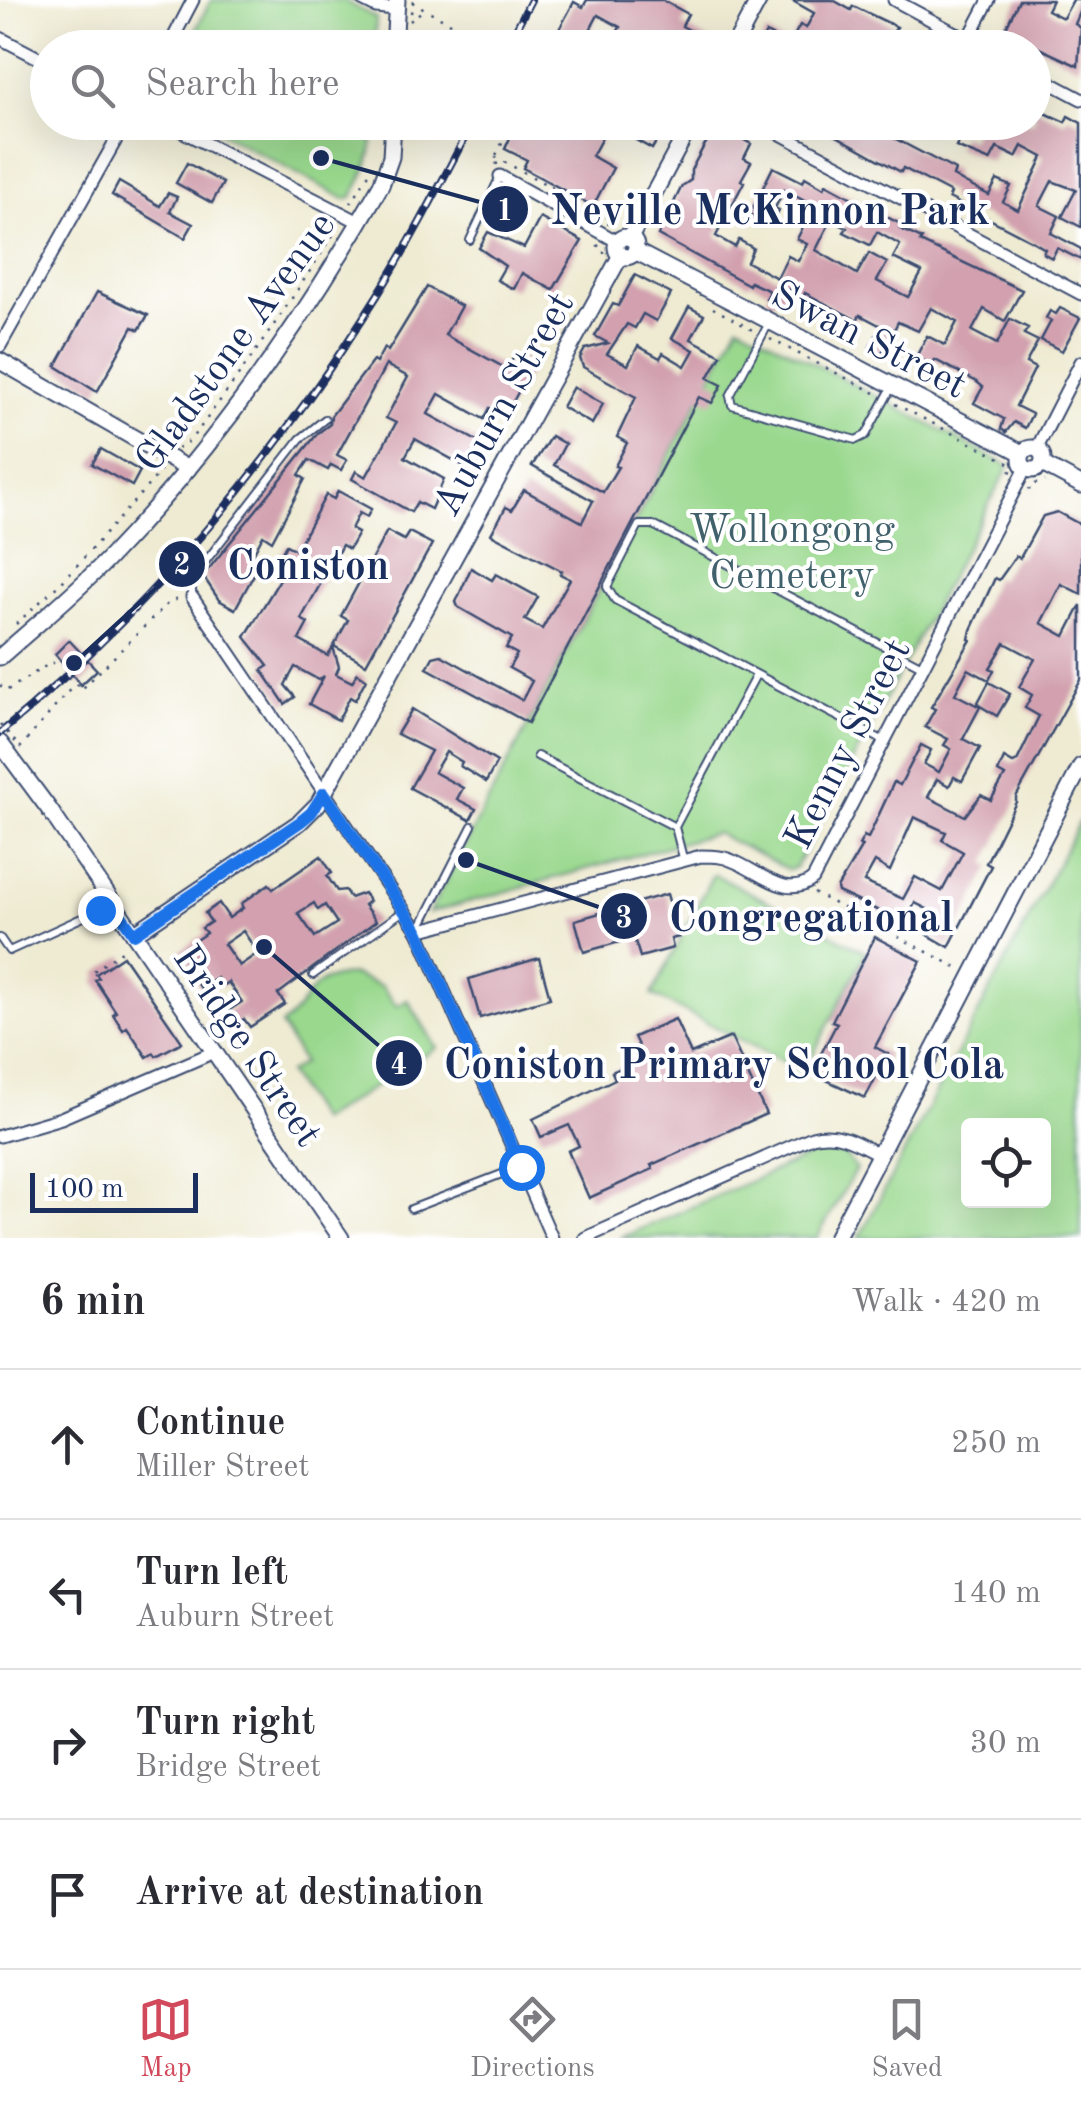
<!DOCTYPE html>
<html lang="en">
<head>
<meta charset="utf-8">
<style>
  body { margin:0; font-family:"Old Standard TT",serif; background:#f2f2f3; color:#2b2b33 }
  .controls { position:absolute; right:30px; bottom:30px; display:grid; overflow:hidden; border-radius:10px; box-shadow:0 10px 40px #0002 }
  .controls button { width:90px; height:90px; display:grid; place-items:center; padding:0; border:0; border-bottom:2px solid #e1e1e2; background:#fff; color:#2b2b33; font:50px sans-serif }
  .scale { position:absolute; left:30px; bottom:25px; width:168px; box-sizing:border-box; padding-left:10px; border:5px solid #1b2f5e; border-top:0; font-size:28px; line-height:35px; white-space:nowrap; color:#1b2f5e; -webkit-text-stroke:8px #fff; paint-order:stroke }
  .stop { position:absolute; width:30px; height:30px; margin:-22px; border:8px solid #1a73e8; border-radius:50%; background:#fff }
  .stop.end { background:#1a73e8; border-color:#fff; box-shadow:0 2px 10px #0008 }
  .list { margin:0; padding:0; list-style:none }
  h2 { display:flex; justify-content:space-between; align-items:center; height:130px; margin:0; padding:0 40px; font-size:42px }
  h2 small { font-size:32px; font-weight:400; color:#7c7c81 }
  .list li { display:grid; grid-template-columns:65px 1fr auto; gap:30px; align-items:center; box-sizing:border-box; height:150px; padding:0 40px; border-top:2px solid #e1e1e2 }
  .list b { display:block; font-size:38px; white-space:nowrap }
  .list p { margin:0; font-size:32px; white-space:nowrap; color:#7c7c81 }
  .list em { font-size:32px; font-style:normal; color:#7c7c81 }
  .icon { flex:none; width:55px; height:55px; fill:none; stroke:currentColor; stroke-width:2; stroke-linecap:round; stroke-linejoin:round }
  .map { position:relative; flex:none; width:1081px; height:1238px; overflow:hidden }
  .search { position:absolute; background:#fff; box-shadow:0 10px 40px #0002; left:30px; right:30px; top:30px; height:110px; display:flex; align-items:center; gap:25px; box-sizing:border-box; padding:0 35px; border-radius:55px; color:#7c7c81; font-size:38px }
  .sheet { height:730px; background:#fff }
  nav { display:flex; justify-content:space-around; align-items:center; box-sizing:border-box; height:140px; border-top:2px solid #e1e1e2; background:#fff; font-size:28px; color:#7c7c81 }
  nav a { display:grid; justify-items:center; gap:5px }
  nav .on { color:#d1495b }
  .map>svg:first-child { display:block }
  .green { fill:#99d88d; stroke:#5a8476; stroke-width:2.5; fill-rule:evenodd }
  .building { fill:#d2a0af; fill-rule:evenodd }
  .lines { fill:none; stroke-linecap:round; stroke-linejoin:round }
  .lane-casing { stroke:#3b4b70; stroke-width:10 }
  .street-casing { stroke:#3b4b70; stroke-width:15 }
  .secondary-casing { stroke:#3b4b70; stroke-width:19 }
  .path { stroke:#3b4b70; stroke-width:2.5; stroke-dasharray:2.5 8; stroke-linecap:butt }
  .lane { stroke:#fff; stroke-width:6 }
  .street { stroke:#fff; stroke-width:11 }
  .secondary { stroke:#fff; stroke-width:15 }
  .rail-casing { stroke:#1b2f5e; stroke-width:8 }
  .rail { stroke:#fff; stroke-width:4; stroke-dasharray:11; stroke-linecap:butt }
  .path-bridge { stroke:#3b4b70; stroke-width:2.5; stroke-dasharray:2.5 8; stroke-linecap:butt }
  .route { stroke:#1a73e8; stroke-width:12 }
  .labels { text-anchor:middle; stroke-width:8; stroke-linejoin:round; paint-order:stroke }
  .street-label { font-size:40px; fill:#1b2f5e; stroke:#fff }
  .park-label { font-size:40px; fill:#41626c; stroke:#fff }
  .leader { fill:none; stroke:#1b2f5e; stroke-width:4 }
  .callout-dot { fill:#1b2f5e; stroke:#fff; stroke-width:4 }
  .mark-label { font-size:30px; text-anchor:middle; font-weight:bold; fill:#fff }
  .callout-label { font-size:42px; text-anchor:middle; font-weight:bold; fill:#1b2f5e; stroke:#fff; stroke-width:8; stroke-linejoin:round; paint-order:stroke }
</style>
</head>
<body>
<div class="map">
<svg width="1081" height="1238" viewBox="0 0 1081 1238">
  <rect width="100%" height="100%" fill="#fff"/>
  <filter id="ink" filterUnits="userSpaceOnUse"><feTurbulence type="fractalNoise" baseFrequency=".01" numOctaves="2"/><feDisplacementMap in="SourceGraphic" scale="20" xChannelSelector="R" yChannelSelector="G"/><feConvolveMatrix kernelMatrix="1 2 1 2 8 2 1 2 1" color-interpolation-filters="sRGB"/></filter>
  <filter id="wash" filterUnits="userSpaceOnUse"><feTurbulence type="fractalNoise" baseFrequency=".0048" numOctaves="4" result="noise"/><feDisplacementMap in="SourceGraphic" scale="40" xChannelSelector="R" yChannelSelector="G"/><feGaussianBlur stdDeviation="2.25" result="paint"/><feColorMatrix in="noise" values="0 0 0 0 0 0 0 0 0 0 0 0 0 0 0 0 0 1.4 0 .05"/><feComposite in="paint" operator="in"/></filter>
  <g filter="url(#wash)">
    <rect width="100%" height="100%" fill="#efebd3"/>
    <g class="green">
      <path d="M 211,0 L 343,0 L 376,18 L 375,47 L 187,47 Z"/>
      <path d="M 203,123 L 374,123 C 374,153 367,171 352,197 L 345,199 Z"/>
      <path d="M 739,324 L 1009,466 L 796,867 L 789,870 L 716,833 L 429,913 Z"/>
      <path d="M 1081,819 L 1081,1238 L 859,1238 ZM 968,1126 L 1044,1126 L 1044,1200 L 968,1200 Z"/>
      <path d="M 716,875 L 866,952 L 804,1072 L 652,995 L 712,876 Z"/>
      <path d="M 353,975 L 381,986 L 397,1006 L 408,1000 L 437,1048 L 319,1121 L 288,1073 L 303,1063 L 281,1025 C 312,1006 301,976 353,975 Z"/>
      <path d="M 822,1150 L 845,1155 L 856,1169 L 817,1238 L 620,1238 Z"/>
    </g>
    <g id="blocks">
      <g class="building">
        <path d="M 587,0 L 662,0 L 688,14 L 682,26 L 710,41 L 707,48 L 617,48 L 611,44 L 620,27 L 598,15 L 582,45 L 572,40 L 568,48 L 549,48 L 574,2 L 583,7 Z"/>
        <path d="M 791,0 L 833,0 L 851,10 L 853,6 L 897,27 L 894,31 L 911,40 L 907,48 L 758,48 L 766,33 L 789,45 L 800,25 L 806,28 L 814,13 Z"/>
        <path d="M 1019,0 L 1052,0 L 1047,10 L 1063,18 L 1073,0 L 1081,0 L 1081,10 L 1075,24 L 1081,28 L 1078,66 L 1004,32 Z"/>
        <path d="M 1034,108 L 1065,122 L 1068,116 L 1081,123 L 1081,227 L 1062,217 L 1076,190 L 1052,181 L 1039,206 L 1059,216 L 1051,233 L 1081,249 L 1081,260 L 1057,248 L 1052,258 L 1043,253 L 1045,249 L 1032,241 L 949,198 L 951,193 L 903,168 L 901,172 L 812,122 L 894,122 L 890,130 L 894,132 L 892,137 L 955,170 L 953,176 L 965,183 L 989,195 L 997,180 L 1011,186 L 1003,202 L 1018,210 L 1043,157 L 1022,146 L 1016,157 L 997,148 L 990,161 L 956,147 L 962,135 L 970,140 L 979,122 L 1034,122 Z"/>
        <path d="M 517,122 L 650,122 L 663,130 L 652,149 L 609,125 L 592,156 L 613,168 L 593,206 L 523,168 L 527,160 L 505,149 Z"/>
        <path d="M 720,126 L 751,144 L 744,158 L 751,162 L 741,180 L 744,182 L 716,236 L 735,247 L 739,240 L 753,248 L 747,262 L 777,278 L 788,256 L 798,261 L 807,244 L 797,239 L 814,206 L 784,190 L 775,208 L 779,210 L 772,225 L 750,214 L 773,167 L 803,182 L 805,177 L 824,188 L 826,184 L 902,225 L 900,229 L 922,239 L 920,242 L 1022,290 L 1005,321 L 984,309 L 972,331 L 997,344 L 1010,319 L 1028,328 L 1024,334 L 1038,341 L 1026,363 L 1035,368 L 1016,406 L 1032,414 L 1025,428 L 1014,422 L 1006,432 L 1001,429 L 1004,419 L 974,403 L 983,387 L 977,382 L 935,360 L 932,365 L 916,357 L 927,336 L 945,345 L 957,322 L 931,308 L 918,331 L 898,322 L 882,353 L 870,347 L 881,326 L 860,315 L 857,320 L 805,293 L 803,297 L 789,289 L 785,298 L 778,295 L 775,302 L 766,299 L 770,291 L 750,282 L 749,285 L 658,235 L 682,186 L 691,180 L 691,170 L 704,146 L 716,127 ZM 831,220 L 847,228 L 844,232 L 870,245 L 877,232 L 900,245 L 893,258 L 922,272 L 908,297 L 877,281 L 887,263 L 869,253 L 857,274 L 816,250 Z"/>
        <path d="M 187,163 L 223,183 L 212,203 L 176,183 Z"/>
        <path d="M 119,182 L 160,206 L 168,193 L 177,197 L 170,212 L 193,224 L 185,238 L 112,195 Z"/>
        <path d="M 540,218 L 582,241 L 553,290 L 522,273 L 514,289 L 497,280 L 505,266 L 479,248 L 488,232 L 524,248 Z"/>
        <path d="M 635,275 L 671,294 L 656,321 L 643,314 L 635,328 L 627,324 L 607,354 L 628,365 L 638,346 L 660,358 L 663,353 L 685,366 L 694,350 L 672,338 L 689,307 L 704,315 L 691,339 L 721,355 L 708,378 L 722,385 L 712,403 L 699,397 L 528,723 L 427,668 L 433,657 L 441,655 L 522,700 L 532,681 L 509,668 L 517,654 L 506,648 L 512,638 L 458,607 L 456,602 L 471,568 L 492,580 L 496,574 L 538,597 L 525,620 L 542,629 L 570,579 L 560,574 L 562,571 L 491,534 L 506,507 L 512,510 L 524,490 L 582,522 L 593,501 L 532,466 L 551,436 L 565,444 L 554,465 L 603,492 L 618,467 L 615,466 L 627,443 L 617,437 L 636,397 L 583,367 L 580,358 L 585,349 L 608,343 L 595,336 L 613,304 L 618,306 Z"/>
        <path d="M 427,287 L 461,306 L 445,335 L 507,369 L 515,355 L 533,365 L 505,416 L 490,408 L 484,419 L 439,394 L 428,414 L 484,445 L 486,453 L 475,472 L 415,439 L 405,457 L 444,479 L 431,509 L 417,502 L 411,512 L 352,479 L 356,471 L 366,477 L 396,423 L 386,418 L 408,377 L 386,365 L 337,455 L 347,460 L 341,470 L 331,465 L 328,470 L 309,460 L 299,475 L 305,479 L 272,541 L 263,535 L 249,562 L 258,567 L 235,609 L 219,600 L 203,576 L 318,433 L 330,424 L 331,416 L 373,361 L 376,363 L 384,348 L 388,351 Z"/>
        <path d="M 97,292 L 148,315 L 139,330 L 133,327 L 97,392 L 56,366 Z"/>
        <path d="M 1060,308 L 1080,318 L 1062,351 L 1041,340 L 1051,321 L 1046,318 L 1050,311 L 1056,314 Z"/>
        <path d="M 573,387 L 603,404 L 592,424 L 562,407 Z"/>
        <path d="M 101,449 L 140,471 L 132,486 L 92,464 Z"/>
        <path d="M 338,491 L 371,509 L 367,517 L 359,513 L 351,529 L 358,533 L 349,549 L 342,545 L 301,619 L 308,623 L 299,640 L 328,656 L 333,647 L 339,667 L 336,674 L 352,682 L 357,673 L 366,679 L 355,700 L 350,697 L 338,720 L 309,704 L 324,676 L 319,680 L 295,667 L 285,685 L 295,697 L 285,704 L 262,670 L 268,666 L 245,637 L 288,566 L 278,560 L 286,545 L 296,550 L 326,495 L 334,499 Z"/>
        <path d="M 1057,512 L 1081,525 L 1081,594 L 1061,584 L 1041,623 L 1065,636 L 1081,605 L 1081,680 L 1016,797 L 1016,802 L 986,863 L 991,866 L 949,947 L 928,935 L 939,915 L 915,903 L 903,927 L 878,914 L 879,911 L 838,892 L 837,888 L 862,846 L 859,845 L 864,836 L 868,838 L 894,782 L 900,785 L 921,745 L 931,750 L 924,764 L 939,772 L 951,749 L 944,745 L 948,739 L 925,727 L 935,709 L 931,707 L 971,640 L 969,639 L 971,630 L 995,578 L 999,580 L 1016,556 L 1020,558 L 1043,516 ZM 1005,643 L 1035,659 L 1019,687 L 1032,695 L 1025,708 L 1039,716 L 1017,761 L 1013,763 L 1004,758 L 998,772 L 1005,776 L 991,800 L 981,795 L 965,816 L 928,797 L 937,779 L 949,786 L 954,777 L 962,781 L 980,748 L 963,739 L 980,707 L 955,694 L 968,669 L 989,680 L 994,670 L 990,668 ZM 914,817 L 946,832 L 942,840 L 963,852 L 942,891 L 915,877 L 903,899 L 864,882 L 875,862 L 890,871 Z"/>
        <path d="M 387,531 L 404,540 L 409,532 L 432,544 L 366,664 L 334,646 L 348,620 L 341,616 Z"/>
        <path d="M 69,640 L 97,670 L 81,685 L 55,654 Z"/>
        <path d="M 989,682 L 1010,694 L 997,716 L 977,704 Z"/>
        <path d="M 412,709 L 497,762 L 486,782 L 460,766 L 462,762 L 446,752 L 434,772 L 463,788 L 457,799 L 476,809 L 470,820 L 410,788 L 431,751 L 397,734 Z"/>
        <path d="M 321,856 L 332,873 L 327,876 L 337,891 L 345,890 L 350,898 L 364,893 L 369,901 L 364,905 L 376,921 L 278,994 L 285,1004 L 250,1027 L 244,1019 L 229,1029 L 220,1016 L 242,1002 L 228,982 L 222,986 L 217,978 L 201,988 L 195,980 L 199,977 L 180,951 L 206,933 L 202,928 L 211,922 L 205,913 L 219,903 L 229,918 L 243,908 L 241,904 L 269,884 L 273,889 ZM 314,903 L 318,910 L 325,905 L 337,923 L 315,937 L 298,913 ZM 243,931 L 258,953 L 239,966 L 224,944 Z"/>
        <path d="M 667,894 L 679,937 L 671,939 L 673,948 L 640,957 L 634,938 L 584,952 L 575,920 Z"/>
        <path d="M 875,937 L 921,961 L 875,1047 L 888,1054 L 865,1098 L 811,1073 L 837,1023 L 832,1021 Z"/>
        <path d="M 123,956 L 182,1042 L 156,1056 L 154,1053 L 147,1057 L 127,1027 L 123,1030 L 113,1014 L 116,1012 L 95,980 L 99,978 L 96,974 Z"/>
        <path d="M 539,958 L 550,998 L 480,1018 L 469,979 Z"/>
        <path d="M 675,1019 L 691,1054 L 731,1037 L 766,1114 L 651,1165 L 653,1169 L 589,1198 L 568,1151 L 579,1146 L 569,1125 L 541,1137 L 533,1119 L 615,1079 L 612,1072 L 644,1058 L 634,1037 Z"/>
      </g>
    </g>
  </g>
  <g filter="url(#ink)">
    <use href="#blocks" fill-opacity="0" stroke="#3b4b70" stroke-width="2.5"/>
    <g class="lines">
      <g class="lane-casing">
        <g id="lane">
          <path d="M 470,240 L 500,176"/>
          <path d="M 769,323 L 730,396 L 732,405 L 856,440 L 866,435 L 892,387"/>
          <path d="M 192,597 L 192,579 L 300,439 L 325,419"/>
          <path d="M 884,741 L 615,600 L 607,587 L 639,525 L 653,525 L 922,666"/>
          <path d="M 537,756 L 675,827"/>
          <path d="M 683,858 L 675,827 L 756,675"/>
          <path d="M 420,928 L 472,826"/>
          <path d="M 0,938 L 9,951 L 112,904"/>
          <path d="M 313,975 L 405,910"/>
          <path d="M 411,1209 L 520,1167"/>
        </g>
      </g>
      <g class="street-casing">
        <g id="street">
          <path d="M 362,0 L 376,7 L 395,9"/>
          <path d="M 894,0 L 983,48"/>
          <path d="M 0,38 L 48,63"/>
          <path d="M 968,40 L 989,0"/>
          <path d="M 168,48 L 193,0"/>
          <path d="M 1034,74 L 1081,99"/>
          <path d="M 164,122 L 359,222"/>
          <path d="M 758,122 L 1081,294"/>
          <path d="M 500,176 L 618,242"/>
          <path d="M 0,346 L 117,138 L 121,122"/>
          <path d="M 1037,448 L 1081,362"/>
          <path d="M 192,597 L 418,931 L 552,1238"/>
          <path d="M 418,931 L 701,856 C 712,856 723,856 733,861 C 759,871 787,901 813,879 L 1026,468"/>
          <path d="M 0,1136 L 61,1118 L 214,1052"/>
          <path d="M 585,1238 L 812,1137 C 837,1130 856,1142 878,1154"/>
        </g>
      </g>
      <g class="secondary-casing">
        <g id="secondary">
          <path d="M 394,48 L 397,0"/>
          <path d="M 733,48 L 759,0"/>
          <circle cx="626" cy="247" r="10"/>
          <path d="M 630,238 L 692,122"/>
          <path d="M 635,251 L 1022,453"/>
          <path d="M 0,361 L 188,469"/>
          <circle cx="1032" cy="459" r="11"/>
          <path d="M 1042,464 L 1081,485"/>
          <path d="M 0,657 C 36,625 74,594 107,560 C 214,449 305,319 381,185 L 391,157 L 393,122"/>
          <path d="M 0,743 L 49,809 L 341,1238"/>
          <path d="M 134,934 L 300,822 L 318,804 L 621,255"/>
          <path d="M 836,1238 L 1081,766"/>
        </g>
      </g>
      <g class="path">
        <path d="M 412,2 L 473,35 L 483,48"/>
        <path d="M 411,13 L 413,0"/>
        <path d="M 410,21 L 423,10"/>
        <path d="M 495,157 L 611,219 L 608,225"/>
        <path d="M 497,165 L 495,157 L 513,122"/>
        <path d="M 351,203 L 370,172"/>
        <path d="M 597,245 L 604,249 L 604,257"/>
        <path d="M 713,308 L 754,331"/>
        <path d="M 770,339 L 879,395"/>
        <path d="M 895,404 L 1008,462 L 1012,469 L 1007,479"/>
        <path d="M 178,449 C 194,440 207,417 219,402 C 260,347 298,290 335,232 L 330,221"/>
        <path d="M 1028,489 L 1032,490 L 1035,484 L 1045,481"/>
        <path d="M 16,624 L 64,580 L 161,471"/>
        <path d="M 67,678 L 82,689 L 168,603 L 180,598"/>
        <path d="M 0,685 L 6,691 L 52,662 L 59,669"/>
        <path d="M 20,748 L 73,686"/>
        <path d="M 814,893 L 962,970"/>
        <path d="M 94,971 L 126,948"/>
      </g>
      <use href="#lane" class="lane"/>
      <use href="#street" class="street"/>
      <use href="#secondary" class="secondary"/>
      <g class="rail-casing">
        <g id="rail">
          <path d="M 506,48 L 531,0"/>
          <path d="M 0,733 C 150,610 274,460 377,296 C 412,240 442,181 473,122"/>
        </g>
      </g>
      <use href="#rail" class="rail"/>
      <path class="path-bridge" d="M 0,724 L 18,745"/>
    </g>
  </g>
  <g class="lines" filter="url(#ink)">
    <path class="route" d="M 100,910 L 113,904 L 134,934 L 300,822 L 311,813 L 324,793 L 418,931 L 521,1167"/>
  </g>
  <g class="labels">
    <g class="street-label">
      <text transform="translate(870 338) rotate(27)" y="14">Swan Street</text>
      <text transform="translate(234 341) rotate(-54)" y="14">Gladstone Avenue</text>
      <text transform="translate(502 403) rotate(-61)" y="14">Auburn Street</text>
      <text transform="translate(846 743) rotate(-63)" y="14">Kenny Street</text>
      <text transform="translate(249 1045) rotate(56)" y="14">Bridge Street</text>
    </g>
    <g class="park-label">
      <text x="792" y="542">Wollongong<tspan x="792" dy="46">Cemetery</tspan></text>
    </g>
  </g>
  <path class="leader" d="M321 158L505 209M74 663L182 564M466 860L624 916M264 947L399 1063"/>
  <g class="callout-dot">
    <circle cx="321" cy="158" r="10"/>
    <circle cx="74" cy="663" r="10"/>
    <circle cx="466" cy="860" r="10"/>
    <circle cx="264" cy="947" r="10"/>
    <circle cx="505" cy="209" r="25"/>
    <circle cx="182" cy="564" r="25"/>
    <circle cx="624" cy="916" r="25"/>
    <circle cx="399" cy="1063" r="25"/>
  </g>
  <g class="mark-label">
    <text x="505" y="220">1</text>
    <text x="182" y="574">2</text>
    <text x="624" y="927">3</text>
    <text x="399" y="1074">4</text>
  </g>
  <g class="callout-label">
    <text x="770" y="224">Neville McKinnon Park</text>
    <text x="308" y="579">Coniston</text>
    <text x="811" y="931">Congregational</text>
    <text x="724" y="1078">Coniston Primary School Cola</text>
  </g>
</svg>
<div class="controls">
<button><svg class="icon" aria-label="locate" viewBox="0 0 24 24"><circle cx="12" cy="12" r="6"/><path d="M12 2v4M12 18v4M2 12h4M18 12h4"/></svg></button>
</div>
<div class="scale">100 m</div>
<div class="stop" style="left:521px;top:1167px"></div>
<div class="stop end" style="left:100px;top:910px"></div>
<div class="search"><svg class="icon" aria-label="search" viewBox="0 0 24 24"><circle cx="10" cy="10" r="6"/><path d="M15 15l6 6"/></svg>Search here</div>
</div>
<section class="sheet">
<h2>6 min<small>Walk · 420 m</small></h2>
<ul class="list">
<li><svg class="icon" aria-label="ahead" viewBox="0 0 24 24"><path d="M12 20V5M6 11l6-6 6 6"/></svg><div><b>Continue</b><p>Miller Street</p></div><em>250 m</em></li>
<li><svg class="icon" aria-label="left" viewBox="0 0 24 24"><path d="M17 20v-9H6M10 6l-5 5 5 5"/></svg><div><b>Turn left</b><p>Auburn Street</p></div><em>140 m</em></li>
<li><svg class="icon" aria-label="right" viewBox="0 0 24 24"><path d="M7 20v-9h11M14 6l5 5-5 5"/></svg><div><b>Turn right</b><p>Bridge Street</p></div><em>30 m</em></li>
<li><svg class="icon" aria-label="arrive" viewBox="0 0 24 24"><path d="M6 21V4h12l-3 4 3 4H6"/></svg><div><b>Arrive at destination</b></div></li>
</ul>
</section>
<nav>
<a class="on"><svg class="icon" aria-label="map" viewBox="0 0 24 24"><path d="M3 6l6-2 6 2 6-2v14l-6 2-6-2-6 2zM9 4v14M15 6v14"/></svg>Map</a>
<a><svg class="icon" aria-label="directions" viewBox="0 0 24 24"><path d="M12 3l9 9-9 9-9-9zM9 14v-3h6M13 9l2 2-2 2"/></svg>Directions</a>
<a><svg class="icon" aria-label="saved" viewBox="0 0 24 24"><path d="M7 4h10v16l-5-4-5 4z"/></svg>Saved</a>
</nav>
</body>
</html>
